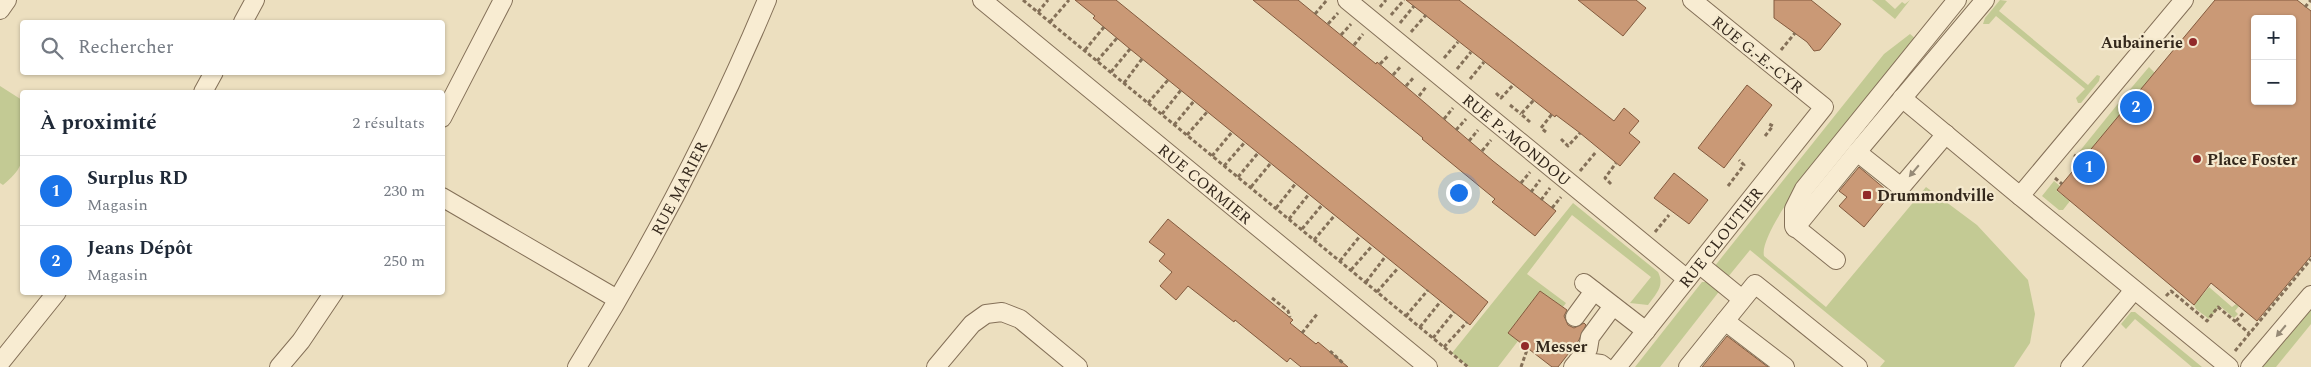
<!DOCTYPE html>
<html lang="fr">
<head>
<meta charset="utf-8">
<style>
  body { margin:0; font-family:Spectral,serif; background:#f2f2f3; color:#1f2937 }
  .controls { position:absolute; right:15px; top:15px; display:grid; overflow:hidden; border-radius:5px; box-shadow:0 1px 4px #0004 }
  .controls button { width:45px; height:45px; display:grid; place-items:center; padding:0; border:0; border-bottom:1px solid #e0e1e3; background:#fff; color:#1f2937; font:25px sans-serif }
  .you { position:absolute; left:1458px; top:192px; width:18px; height:18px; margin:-12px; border:4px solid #fff; border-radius:50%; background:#1a73e8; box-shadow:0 0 0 8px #1a73e833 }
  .badge { display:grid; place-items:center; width:32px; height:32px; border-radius:50%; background:#1a73e8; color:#fff; font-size:16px; font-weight:700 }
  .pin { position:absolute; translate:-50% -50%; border:2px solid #fff; box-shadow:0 1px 5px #0006 }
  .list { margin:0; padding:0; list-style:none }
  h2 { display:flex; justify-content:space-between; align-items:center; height:65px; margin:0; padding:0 20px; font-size:21px }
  h2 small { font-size:16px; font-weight:400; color:#747a83 }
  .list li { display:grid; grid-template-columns:32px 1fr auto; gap:15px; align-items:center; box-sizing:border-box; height:70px; padding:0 20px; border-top:1px solid #e0e1e3 }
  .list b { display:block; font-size:19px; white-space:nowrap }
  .list p { margin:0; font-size:16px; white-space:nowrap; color:#747a83 }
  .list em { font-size:16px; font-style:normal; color:#747a83 }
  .icon { flex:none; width:28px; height:28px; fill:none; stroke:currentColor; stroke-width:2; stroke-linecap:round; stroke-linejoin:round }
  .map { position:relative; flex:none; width:2311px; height:367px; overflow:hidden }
  .search { position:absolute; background:#fff; box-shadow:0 1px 4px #0004; left:20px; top:20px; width:425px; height:55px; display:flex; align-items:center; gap:12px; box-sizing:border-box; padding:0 18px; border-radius:5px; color:#747a83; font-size:19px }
  .panel { position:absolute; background:#fff; box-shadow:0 1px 4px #0004; left:20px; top:90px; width:425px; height:205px; border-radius:5px }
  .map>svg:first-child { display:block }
  .green { fill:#c3ca94 }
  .building { fill:#ca9976; stroke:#835a3e; fill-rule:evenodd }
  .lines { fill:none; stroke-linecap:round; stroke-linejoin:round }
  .minor-casing { stroke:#847058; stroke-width:20 }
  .path { stroke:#847058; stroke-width:3; stroke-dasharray:4 2.5; stroke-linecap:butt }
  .minor { stroke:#f8ecd2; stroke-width:18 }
  .oneway { fill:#968a77 }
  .poi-dot { fill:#922a2a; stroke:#f4e9ce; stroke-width:2 }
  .labels { text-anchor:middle; stroke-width:4.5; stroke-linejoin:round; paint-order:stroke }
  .poi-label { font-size:16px; font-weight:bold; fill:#34281c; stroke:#f4e9ce; text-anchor:start }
  .street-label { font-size:16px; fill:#34281c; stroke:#f4e9ce }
</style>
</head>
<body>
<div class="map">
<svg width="2311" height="367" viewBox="0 0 2311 367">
  <rect width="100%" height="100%" fill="#ecdfbf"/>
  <g class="green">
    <path d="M 1872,0 L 1885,0 L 1895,9 L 1902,2 L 1905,4 L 1910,0 L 1895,19 Z"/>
    <path d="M 2000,0 L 2007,1 L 1999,11 L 2088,85 L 2097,75 L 2100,76 L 2099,81 L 2081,103 L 2078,103 L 2076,98 L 2085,89 L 1996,16 L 1989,24 L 1983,24 L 1985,18 Z"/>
    <path d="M 1910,34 L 1917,40 C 1890,72 1756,223 1764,256 L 1826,307 L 1926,187 L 1977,225 L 2028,280 L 2035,314 L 2030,343 L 2014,367 L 1880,367 L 1885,361 L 1750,250 L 1728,277 L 1714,267 L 1884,54 Z"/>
    <path d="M 2149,67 L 2155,73 L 2134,98 L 2127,93 Z"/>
    <path d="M 0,86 L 22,100 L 22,117 L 20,121 L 22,123 C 22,154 30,163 3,185 L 0,183 Z"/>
    <path d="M 2121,100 L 2128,105 L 2085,157 L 2079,152 Z"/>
    <path d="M 2054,181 L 2060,186 L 2057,191 L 2070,201 L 2063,210 L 2059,210 L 2042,196 Z"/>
    <path d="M 1573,203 L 1658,272 C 1665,286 1656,294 1648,305 L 1630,303 L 1651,277 L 1572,215 L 1527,274 L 1566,303 L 1563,307 L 1540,291 L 1509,333 L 1518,341 L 1498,367 L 1469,367 L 1452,353 Z"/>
    <path d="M 1702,282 L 1710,282 L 1721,289 L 1660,367 L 1635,367 Z"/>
    <path d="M 2209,287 L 2232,307 L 2236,304 L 2239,306 L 2235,311 L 2238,314 L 2234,318 L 2220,306 L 2209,319 L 2196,309 L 2194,305 Z"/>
    <path d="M 2311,305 L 2311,324 L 2276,367 L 2261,367 Z"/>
    <path d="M 2131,312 L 2135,312 L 2202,367 L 2192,367 L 2135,319 L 2126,329 L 2121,324 Z"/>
  </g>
  <g class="building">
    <path d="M 1075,0 L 1116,0 L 1488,302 L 1470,325 L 1130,49 L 1093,18 L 1095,16 Z"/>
    <path d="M 1253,0 L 1298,0 L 1376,64 L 1377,62 L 1493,161 L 1556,211 L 1535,236 L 1492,202 L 1495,199 L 1422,139 L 1423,138 Z"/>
    <path d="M 1406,0 L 1459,0 L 1614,121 L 1624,108 L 1639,121 L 1629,133 L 1640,142 L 1620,166 L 1580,133 L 1556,115 L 1555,117 Z"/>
    <path d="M 1578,0 L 1636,0 L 1646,8 L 1623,36 Z"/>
    <path d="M 1774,0 L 1811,0 L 1841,24 L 1820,50 L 1814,51 L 1807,42 L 1774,18 Z"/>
    <path d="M 2215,0 L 2297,0 L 2311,11 L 2311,256 L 2257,321 L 2211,283 L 2194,305 L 2057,190 ZM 2255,19 L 2292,19 L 2292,101 L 2255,101 Z"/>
    <path d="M 1747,85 L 1772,105 L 1724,168 L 1698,148 Z"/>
    <path d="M 1859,167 L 1891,194 L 1864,227 L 1839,206 L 1847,197 L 1839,191 Z"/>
    <path d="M 1674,173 L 1708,200 L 1689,224 L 1654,198 Z"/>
    <path d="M 1168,219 L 1293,320 L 1290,323 L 1316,344 L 1318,342 L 1348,367 L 1301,367 L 1290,358 L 1287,362 L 1235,320 L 1234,322 L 1188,286 L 1176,300 L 1160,286 L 1172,272 L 1159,261 L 1165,254 L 1149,242 Z"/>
    <path d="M 1540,291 L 1567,310 L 1564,316 L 1568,325 L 1574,328 L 1584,323 L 1586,325 L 1579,340 L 1558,367 L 1552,367 L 1508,333 Z"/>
    <path d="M 1727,336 L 1768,367 L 1702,367 Z"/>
  </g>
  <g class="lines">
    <g class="minor-casing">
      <g id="minor">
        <path id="s1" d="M 982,0 L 1428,367"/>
        <path id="s2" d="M 1347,0 L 1687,279"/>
        <path d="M 0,10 L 7,0"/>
        <path d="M 243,22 L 255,0"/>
        <path d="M 203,92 L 214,72"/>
        <path d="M 1902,98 L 2020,196 L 2184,0"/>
        <path d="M 442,118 L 503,0"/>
        <path d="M 1946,134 L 1901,187 L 1857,152 L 1985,0"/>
        <path d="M 2020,196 L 2229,367"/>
        <path d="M 442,197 L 617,299"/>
        <path d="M 1795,228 L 1857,152"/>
        <path d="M 1836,260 L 1794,226 L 1794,209 L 1804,189 L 1957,0"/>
        <path d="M 1699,264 L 1742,299"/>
        <path d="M 1584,283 L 1646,331"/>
        <path d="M 1575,317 L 1594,291"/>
        <path d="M 1578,361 L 1601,364 L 1605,367"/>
        <path d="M 0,363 L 57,292"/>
        <path d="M 279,367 L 301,341 L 334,292"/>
        <path id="s3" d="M 577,367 C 650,250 714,127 767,0"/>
        <path d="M 936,367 L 972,324 L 986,314 L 1002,312 L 1020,319 L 1078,367"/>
        <path d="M 1573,367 L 1588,349 L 1590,337 L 1613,306"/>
        <path id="s4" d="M 1617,367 L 1824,107 L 1692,0"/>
        <path d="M 1688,367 L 1725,321"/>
        <path d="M 1785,367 L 1725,321 L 1755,284 L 1858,367"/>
        <path d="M 2070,367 L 2134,290"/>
        <path d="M 2250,367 L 2311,295"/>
      </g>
    </g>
    <g class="path">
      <path d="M 1023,0 L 1468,367"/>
      <path d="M 1380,7 L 1386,0"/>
      <path d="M 2305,7 L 2311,0"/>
      <path d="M 1038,12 L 1048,0"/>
      <path d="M 1315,14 L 1327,0"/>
      <path d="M 1391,15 L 1404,0"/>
      <path d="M 1050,22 L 1069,0"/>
      <path d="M 1400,23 L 1414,6"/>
      <path d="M 1328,24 L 1338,13"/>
      <path d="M 1411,32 L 1426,15"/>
      <path d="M 1341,35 L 1351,24"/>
      <path d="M 1354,45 L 1363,34"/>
      <path d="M 1085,50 L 1104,27"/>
      <path d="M 1781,50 L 1795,33"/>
      <path d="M 1444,58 L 1458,42"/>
      <path d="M 1097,61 L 1117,38"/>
      <path d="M 1380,64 L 1388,56"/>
      <path d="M 1457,69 L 1471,52"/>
      <path d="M 1111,72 L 1130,49"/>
      <path d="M 1393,75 L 1401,66"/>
      <path d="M 1470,79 L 1484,62"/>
      <path d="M 1124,83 L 1142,59"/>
      <path d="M 1406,86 L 1414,77"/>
      <path d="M 1496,93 L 1501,98 L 1514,84"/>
      <path d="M 1419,96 L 1426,87"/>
      <path d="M 1148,103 L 1168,80"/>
      <path d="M 1510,105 L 1521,114"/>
      <path d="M 1162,114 L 1181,90"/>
      <path d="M 1444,119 L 1453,108"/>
      <path d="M 1530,122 L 1521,114 L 1534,100"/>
      <path d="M 1174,125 L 1194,101"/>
      <path d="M 1456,130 L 1466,119"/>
      <path d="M 1546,132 L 1541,128 L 1552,114"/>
      <path d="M 1187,135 L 1207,112"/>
      <path d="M 1765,136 L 1773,126 L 1767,123"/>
      <path d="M 1561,139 L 1568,146 L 1580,133"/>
      <path d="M 1469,141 L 1478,130"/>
      <path d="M 1482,151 L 1491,140"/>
      <path d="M 2074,155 L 2082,161"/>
      <path d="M 1212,156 L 1232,132"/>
      <path d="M 1224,166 L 1245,142"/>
      <path d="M 1580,171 L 1596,152"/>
      <path d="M 1238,177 L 1258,153"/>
      <path d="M 2055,178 L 2062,184"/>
      <path d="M 1521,183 L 1530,172"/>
      <path d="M 1611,184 L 1605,178 L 1616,163"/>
      <path d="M 1728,186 L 1744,165 L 1739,160"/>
      <path d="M 1251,187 L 1270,164"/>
      <path d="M 1531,192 L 1540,180"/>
      <path d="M 1541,200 L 1550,188"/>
      <path d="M 1276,208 L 1296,183"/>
      <path d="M 1552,208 L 1561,197"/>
      <path d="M 1289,219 L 1309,194"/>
      <path d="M 1302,229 L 1322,205"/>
      <path d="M 1655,232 L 1669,215"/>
      <path d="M 1314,240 L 1335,215"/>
      <path d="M 1340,261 L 1360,236"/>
      <path d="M 1351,270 L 1372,246"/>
      <path d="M 1366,282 L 1385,257"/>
      <path d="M 1377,292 L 1398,268"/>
      <path d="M 2166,296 L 2171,291 L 2207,321 L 2218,307 L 2249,333"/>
      <path d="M 1272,298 L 1288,311 L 1290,317"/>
      <path d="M 1406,316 L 1428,290"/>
      <path d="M 2236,321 L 2245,311"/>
      <path d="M 1420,327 L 1441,301"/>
      <path d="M 1302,333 L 1318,313"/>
      <path d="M 1433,338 L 1454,312"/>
      <path d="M 1444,347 L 1467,322"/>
      <path d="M 1330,351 L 1344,364"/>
      <path d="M 2235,351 L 2311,259"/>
      <path d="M 1521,367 L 1527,350"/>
    </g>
    <use href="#minor" class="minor"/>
  </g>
  <defs><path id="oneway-solid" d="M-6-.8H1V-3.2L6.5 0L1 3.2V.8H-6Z" transform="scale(1.25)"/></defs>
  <g class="oneway">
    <use href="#oneway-solid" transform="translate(1914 171) rotate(130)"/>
    <use href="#oneway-solid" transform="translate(2281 331) rotate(130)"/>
  </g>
  <g class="poi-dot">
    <circle cx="2193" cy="42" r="5"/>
    <circle cx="2197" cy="159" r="5"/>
    <rect x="1862" y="190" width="10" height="10" rx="2.5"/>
    <circle cx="1525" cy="346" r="5"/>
  </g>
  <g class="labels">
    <g class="poi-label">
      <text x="2183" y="48" text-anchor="end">Aubainerie</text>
      <text x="2207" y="165">Place Foster</text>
      <text x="1877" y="201">Drummondville</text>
      <text x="1535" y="352">Messer</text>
    </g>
    <g class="street-label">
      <text transform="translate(1758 54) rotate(39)" y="6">RUE G.-E.-CYR</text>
      <text dy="6" stroke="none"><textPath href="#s2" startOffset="220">RUE P.-MONDOU</textPath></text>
      <text dy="6" stroke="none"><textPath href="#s1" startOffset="289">RUE CORMIER</textPath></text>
      <text dy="6" stroke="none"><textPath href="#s3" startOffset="206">RUE MARIER</textPath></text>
      <text dy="6" stroke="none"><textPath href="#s4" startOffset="166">RUE CLOUTIER</textPath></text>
    </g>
  </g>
</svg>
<div class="controls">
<button>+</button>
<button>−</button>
</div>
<div class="you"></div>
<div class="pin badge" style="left:2089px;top:167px">1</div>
<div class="pin badge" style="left:2136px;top:107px">2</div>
<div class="search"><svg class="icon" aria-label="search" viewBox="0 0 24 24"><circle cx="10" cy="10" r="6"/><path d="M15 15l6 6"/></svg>Rechercher</div>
<section class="panel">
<h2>À proximité<small>2 résultats</small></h2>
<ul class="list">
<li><span class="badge">1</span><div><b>Surplus RD</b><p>Magasin</p></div><em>230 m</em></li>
<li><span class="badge">2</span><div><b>Jeans Dépôt</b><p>Magasin</p></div><em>250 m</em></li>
</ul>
</section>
</div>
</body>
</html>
